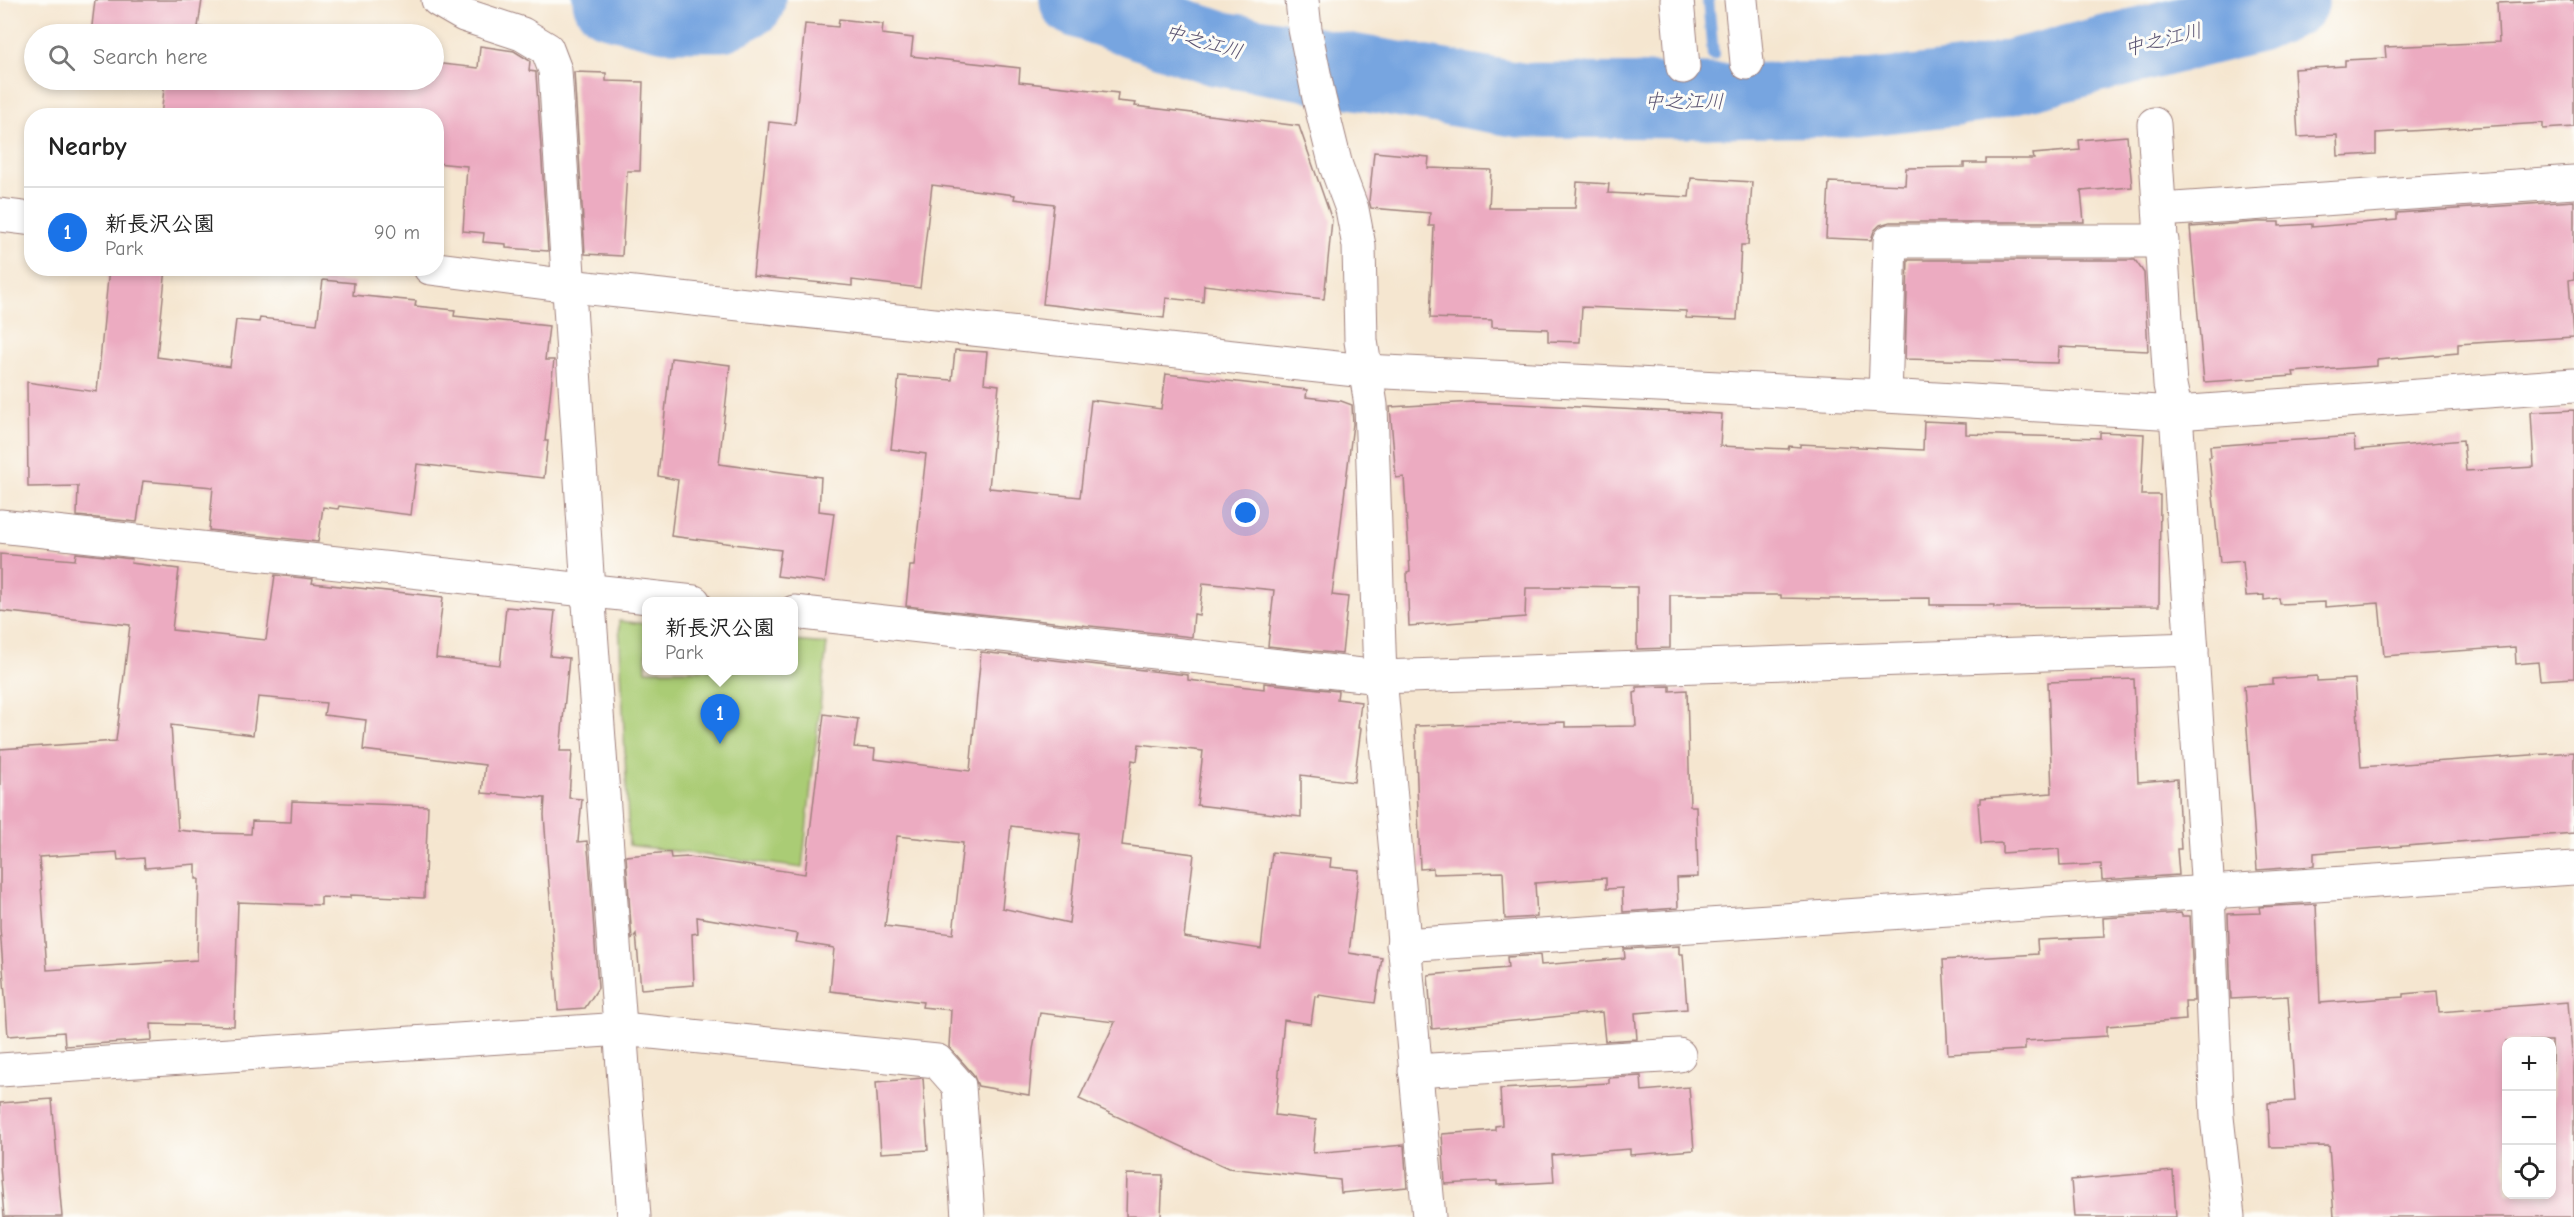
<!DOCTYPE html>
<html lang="en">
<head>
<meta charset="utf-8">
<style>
  body { margin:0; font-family:"Comic Neue","Klee One",sans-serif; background:#f2f2f2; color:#222 }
  .controls { position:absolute; right:18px; bottom:18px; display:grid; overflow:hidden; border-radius:12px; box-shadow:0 3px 9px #0003 }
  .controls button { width:54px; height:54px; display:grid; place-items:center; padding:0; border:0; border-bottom:2px solid #e0e0e0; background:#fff; color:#222; font:30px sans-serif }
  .you { position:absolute; left:1246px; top:513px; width:21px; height:21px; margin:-15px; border:4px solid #fff; border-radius:50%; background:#1a73e8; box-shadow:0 0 0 9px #1a73e833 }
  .badge { display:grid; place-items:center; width:39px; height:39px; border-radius:50%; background:#1a73e8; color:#fff; font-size:20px; font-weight:700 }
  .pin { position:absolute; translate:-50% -50px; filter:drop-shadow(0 2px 3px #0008) }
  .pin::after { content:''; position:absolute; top:32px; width:21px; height:18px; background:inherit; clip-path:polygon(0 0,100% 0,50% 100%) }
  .popup { position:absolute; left:642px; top:597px; width:156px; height:78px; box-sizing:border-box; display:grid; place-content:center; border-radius:12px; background:#fff; filter:drop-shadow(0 2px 4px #0005); font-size:20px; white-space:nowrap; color:#767676 }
  .popup b { font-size:22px; color:#222 }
  .popup::after { content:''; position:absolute; left:50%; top:100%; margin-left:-12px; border:12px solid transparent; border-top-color:#fff }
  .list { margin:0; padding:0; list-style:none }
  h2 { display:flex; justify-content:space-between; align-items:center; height:78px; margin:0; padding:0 24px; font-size:26px }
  h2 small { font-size:20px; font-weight:400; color:#767676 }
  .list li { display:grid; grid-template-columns:39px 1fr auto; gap:18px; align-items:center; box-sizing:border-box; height:90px; padding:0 24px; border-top:2px solid #e0e0e0 }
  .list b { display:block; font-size:22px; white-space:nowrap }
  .list p { margin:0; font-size:20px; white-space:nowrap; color:#767676 }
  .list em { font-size:20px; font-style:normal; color:#767676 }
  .icon { flex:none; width:33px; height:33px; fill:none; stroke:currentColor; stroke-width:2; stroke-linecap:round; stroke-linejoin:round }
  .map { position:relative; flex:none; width:2574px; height:1217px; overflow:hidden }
  .search { position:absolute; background:#fff; box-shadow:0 3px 9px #0003; left:24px; top:24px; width:420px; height:66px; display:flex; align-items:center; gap:15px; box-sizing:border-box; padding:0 21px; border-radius:33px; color:#767676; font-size:22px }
  .panel { position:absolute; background:#fff; box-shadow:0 3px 9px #0003; left:24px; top:108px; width:420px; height:168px; border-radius:24px }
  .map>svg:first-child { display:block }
  .green { fill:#aacc75; stroke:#7a7650; stroke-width:1.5 }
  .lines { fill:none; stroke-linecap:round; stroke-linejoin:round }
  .stream { stroke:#77a5e0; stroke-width:12 }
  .river { stroke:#77a5e0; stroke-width:75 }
  .building { fill:#ecabc1; fill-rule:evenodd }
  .minor-casing { stroke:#a0827e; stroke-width:35 }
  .minor { stroke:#fff; stroke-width:33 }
  .labels { text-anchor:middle; stroke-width:6; stroke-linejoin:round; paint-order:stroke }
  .water-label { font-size:20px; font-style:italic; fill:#5c5573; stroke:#fdfcf7 }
</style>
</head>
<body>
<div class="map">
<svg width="2574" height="1217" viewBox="0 0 2574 1217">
  <rect width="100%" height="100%" fill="#fdfcf7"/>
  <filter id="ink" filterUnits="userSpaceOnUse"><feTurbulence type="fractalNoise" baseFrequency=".0167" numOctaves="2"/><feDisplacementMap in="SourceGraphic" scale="12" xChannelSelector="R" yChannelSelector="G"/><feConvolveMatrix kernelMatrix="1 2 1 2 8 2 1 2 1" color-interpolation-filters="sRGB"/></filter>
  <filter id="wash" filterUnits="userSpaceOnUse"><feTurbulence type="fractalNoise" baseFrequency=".008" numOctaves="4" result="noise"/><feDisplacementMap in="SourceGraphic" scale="24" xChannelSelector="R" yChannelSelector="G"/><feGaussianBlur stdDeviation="1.35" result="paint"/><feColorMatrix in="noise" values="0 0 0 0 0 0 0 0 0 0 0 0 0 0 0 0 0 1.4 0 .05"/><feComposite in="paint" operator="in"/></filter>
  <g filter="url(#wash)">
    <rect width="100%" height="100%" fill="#f5e6d0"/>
    <path class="green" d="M 619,621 L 646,624 L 646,670 L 794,670 L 794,641 L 827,644 L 802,868 L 629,845 Z"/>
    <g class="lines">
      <path class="stream" d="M 1708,0 L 1713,55"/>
      <g class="river">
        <path d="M 610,0 L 667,14 L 721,14 L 748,0"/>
        <path d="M 1077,0 L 1216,48 L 1520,100 L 1716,101 L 1857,99 L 1975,86 L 2254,16 L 2291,0"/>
      </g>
    </g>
    <g id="blocks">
      <g class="building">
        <path d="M 95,0 L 202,0 L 198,27 L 262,34 L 91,34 Z"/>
        <path d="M 2574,0 L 2574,127 L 2543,129 L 2543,123 L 2376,133 L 2376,154 L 2338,156 L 2337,135 L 2298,137 L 2294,69 L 2345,66 L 2345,60 L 2386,58 L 2385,47 L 2499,42 L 2497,3 Z"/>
        <path d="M 839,19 L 883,24 L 882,34 L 913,38 L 911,56 L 1020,68 L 1019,82 L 1118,93 L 1117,101 L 1136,103 L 1135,106 L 1299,126 L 1332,220 L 1324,299 L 1204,285 L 1203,302 L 1166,298 L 1164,318 L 1043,304 L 1054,204 L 1014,199 L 1015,195 L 932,185 L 920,288 L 852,280 L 852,286 L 753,276 L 769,122 L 795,125 L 805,24 L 838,27 Z"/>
        <path d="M 480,46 L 514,51 L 530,61 L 529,71 L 536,72 L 536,74 L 548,251 L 506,248 L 506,244 L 483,242 L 484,233 L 463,231 L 467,166 L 436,163 L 436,116 L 161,116 L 165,80 L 434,80 L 434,63 L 478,68 Z"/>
        <path d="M 574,72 L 606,73 L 606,81 L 643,82 L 640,171 L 627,171 L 622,256 L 585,254 Z"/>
        <path d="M 2127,136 L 2132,187 L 2081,191 L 2084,222 L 1890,222 L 1880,225 L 1874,231 L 1871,240 L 1826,238 L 1829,182 L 1905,185 L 1906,168 L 1964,167 L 1964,163 L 1986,163 L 1986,159 L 2034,159 L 2033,154 L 2080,150 L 2079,140 Z"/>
        <path d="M 1374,152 L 1429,157 L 1428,168 L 1491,170 L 1489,208 L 1575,208 L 1577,182 L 1609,184 L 1608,193 L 1689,197 L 1691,178 L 1752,182 L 1748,245 L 1741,245 L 1737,320 L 1686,318 L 1686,311 L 1582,307 L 1580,342 L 1548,341 L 1548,329 L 1492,327 L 1492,320 L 1430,318 L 1434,226 L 1429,226 L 1430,213 L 1371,208 L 1369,201 Z"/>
        <path d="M 2574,201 L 2574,279 L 2569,280 L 2573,337 L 2458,344 L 2458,353 L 2377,360 L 2377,366 L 2293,372 L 2294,376 L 2204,382 L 2190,227 L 2258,222 L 2279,222 L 2279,226 L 2312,224 L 2312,227 L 2397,220 L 2397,213 Z"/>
        <path d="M 1908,260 L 2135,260 L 2144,273 L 2148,351 L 2059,347 L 2058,363 L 1905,359 Z"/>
        <path d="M 109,268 L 166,268 L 157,357 L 230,367 L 236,320 L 259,322 L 260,318 L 317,324 L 323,280 L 354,283 L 353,295 L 416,301 L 415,306 L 455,310 L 454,316 L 549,326 L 545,360 L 554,360 L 545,441 L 548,441 L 544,478 L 417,464 L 411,515 L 339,506 L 338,509 L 323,507 L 318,542 L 209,530 L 213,487 L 143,481 L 137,522 L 77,516 L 78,486 L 28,487 L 27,382 L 97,392 Z"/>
        <path d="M 955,350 L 987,352 L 984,383 L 999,385 L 989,488 L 1080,497 L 1091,400 L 1161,409 L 1166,374 L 1307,390 L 1306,397 L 1341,401 L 1352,405 L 1353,424 L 1332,595 L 1348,597 L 1342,654 L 1268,646 L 1274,590 L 1203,583 L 1199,615 L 1194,614 L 1192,637 L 906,606 L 910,566 L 914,566 L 926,454 L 891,449 L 899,376 L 952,380 Z"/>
        <path d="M 671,358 L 730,365 L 719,464 L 821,477 L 819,511 L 834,513 L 825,582 L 777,576 L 781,550 L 671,536 L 678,480 L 658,476 Z"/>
        <path d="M 1474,402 L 1722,414 L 1720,446 L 1788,449 L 1789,446 L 1800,447 L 1800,444 L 1923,450 L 1924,421 L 1966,423 L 1966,434 L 2100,438 L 2100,432 L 2144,434 L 2141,495 L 2160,495 L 2159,606 L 1994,607 L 1994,605 L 1930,605 L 1930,598 L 1828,599 L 1781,598 L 1781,595 L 1670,595 L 1670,648 L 1637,649 L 1637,587 L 1561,586 L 1560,588 L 1526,588 L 1525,617 L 1409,626 L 1407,572 L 1410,571 L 1404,477 L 1396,478 L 1390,407 Z"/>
        <path d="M 2574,410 L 2574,678 L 2540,680 L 2538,662 L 2516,664 L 2515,647 L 2384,656 L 2379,603 L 2325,607 L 2325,602 L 2280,604 L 2279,598 L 2264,600 L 2264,595 L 2246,596 L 2243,561 L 2220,563 L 2209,457 L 2211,457 L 2210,446 L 2354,436 L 2355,450 L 2463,440 L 2466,471 L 2534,467 L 2531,412 Z"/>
        <path d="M 76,553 L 132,559 L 131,563 L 179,569 L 172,630 L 266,640 L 275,575 L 313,579 L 312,583 L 443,597 L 436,658 L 500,665 L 506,607 L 555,611 L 550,656 L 569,658 L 560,751 L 572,751 L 569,798 L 582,799 L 578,842 L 587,841 L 589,859 L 598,988 L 585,1008 L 558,1010 L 544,815 L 545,798 L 482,793 L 485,765 L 363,750 L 366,720 L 324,715 L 326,703 L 258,697 L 253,735 L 171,725 L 178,830 L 207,833 L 251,834 L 252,821 L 291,822 L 292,801 L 428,806 L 424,898 L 350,895 L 350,898 L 321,897 L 321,905 L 238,902 L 234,1026 L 151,1024 L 152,1040 L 65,1046 L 64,1032 L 8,1036 L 0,928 L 0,749 L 116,741 L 130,625 L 0,611 L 0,554 L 75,560 ZM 117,852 L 118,860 L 144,858 L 145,868 L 196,864 L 196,879 L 199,879 L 197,960 L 47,970 L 39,857 Z"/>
        <path d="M 981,652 L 1188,675 L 1188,680 L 1264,689 L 1264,683 L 1338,691 L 1337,699 L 1361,702 L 1358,728 L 1361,728 L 1354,782 L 1301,775 L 1301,817 L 1197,805 L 1203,751 L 1139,744 L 1137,761 L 1132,760 L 1122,845 L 1194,854 L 1184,937 L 1261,949 L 1272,852 L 1331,858 L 1330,867 L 1359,870 L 1349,953 L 1382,958 L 1375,1003 L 1319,995 L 1319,997 L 1315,996 L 1311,1024 L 1284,1020 L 1275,1115 L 1316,1120 L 1313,1153 L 1404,1145 L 1407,1187 L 1341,1193 L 1340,1180 L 1228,1168 L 1079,1099 L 1115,1022 L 1040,1013 L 1033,1049 L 1029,1095 L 978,1086 L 973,1074 L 949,1047 L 951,1010 L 922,1007 L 923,1002 L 830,991 L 834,948 L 796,942 L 798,934 L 697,917 L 698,933 L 692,934 L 694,985 L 641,989 L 636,934 L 632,939 L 626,856 L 670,852 L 671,858 L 689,857 L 805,874 L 824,714 L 858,719 L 854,747 L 875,749 L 874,759 L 970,771 ZM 1011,826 L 1079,834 L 1069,923 L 1002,908 ZM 897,836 L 963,843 L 953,934 L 885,926 Z"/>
        <path d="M 2317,676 L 2317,681 L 2355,679 L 2361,767 L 2574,752 L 2574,833 L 2314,853 L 2314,866 L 2257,870 L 2244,686 L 2273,684 L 2273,679 Z"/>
        <path d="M 2134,679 L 2138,782 L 2177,779 L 2181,849 L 2177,849 L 2179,875 L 2102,880 L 2101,864 L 2060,866 L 2059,849 L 2002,853 L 2002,843 L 1981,844 L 1978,803 L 1981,803 L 1981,798 L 2052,793 L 2048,682 Z"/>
        <path d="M 1670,686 L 1670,691 L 1687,690 L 1690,806 L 1696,806 L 1698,877 L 1677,878 L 1678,908 L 1623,912 L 1622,888 L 1606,889 L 1606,878 L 1535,883 L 1537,917 L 1505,919 L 1503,872 L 1433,874 L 1433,868 L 1420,869 L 1415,726 L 1565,722 L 1565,727 L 1636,726 L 1634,693 L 1637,692 L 1637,687 Z"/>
        <path d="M 2316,904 L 2320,1003 L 2403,997 L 2403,994 L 2437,991 L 2439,1012 L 2568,1002 L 2574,1076 L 2574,1217 L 2334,1217 L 2329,1146 L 2270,1147 L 2268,1103 L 2295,1101 L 2288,996 L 2231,999 L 2228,914 L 2260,913 L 2259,907 ZM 2506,1041 L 2552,1041 L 2552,1194 L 2506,1194 Z"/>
        <path d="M 2181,913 L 2182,916 L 2190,916 L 2194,1001 L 2185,1001 L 2186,1020 L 2107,1026 L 2107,1036 L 2025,1041 L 2025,1050 L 1948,1054 L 1943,960 L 2038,954 L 2037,940 L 2104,937 L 2103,918 Z"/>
        <path d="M 1679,946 L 1679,954 L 1683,954 L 1687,1009 L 1635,1013 L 1637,1039 L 1605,1041 L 1602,1012 L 1432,1029 L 1428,975 L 1508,968 L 1507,957 L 1540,955 L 1541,965 L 1625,958 L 1624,949 Z"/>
        <path d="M 1641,1076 L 1642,1091 L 1689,1087 L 1694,1150 L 1630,1155 L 1630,1149 L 1552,1155 L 1554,1182 L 1497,1185 L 1497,1181 L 1445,1184 L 1442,1134 L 1495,1130 L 1495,1126 L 1502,1125 L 1500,1089 L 1609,1083 L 1609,1078 Z"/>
        <path d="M 923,1078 L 928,1150 L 881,1153 L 876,1082 Z"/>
        <path d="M 52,1099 L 62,1217 L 4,1217 L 0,1165 L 0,1103 Z"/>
        <path d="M 2173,1171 L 2176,1217 L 2074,1217 L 2071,1180 Z"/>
        <path d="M 1127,1174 L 1163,1175 L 1161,1217 L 1126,1216 Z"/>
      </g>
    </g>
  </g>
  <g filter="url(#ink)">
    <use href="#blocks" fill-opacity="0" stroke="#a0827e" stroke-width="1.5"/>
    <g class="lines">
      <g class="minor-casing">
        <g id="minor">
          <path d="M 438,0 L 464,15 L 522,34 L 547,49 L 555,70 L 588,590 L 634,1217"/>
          <path d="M 1302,0 L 1305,29 L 1319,98 L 1336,166 L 1352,209 L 1359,246 L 1361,341 L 1371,405 L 1380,677 L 1429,1217"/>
          <path d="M 1677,0 L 1683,67"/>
          <path d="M 1741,0 L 1747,63"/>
          <path d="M 2154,124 L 2170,385 L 2176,413 L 2208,893 L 2217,1117 L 2228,1217"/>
          <path d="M 2160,210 L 2574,182"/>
          <path d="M 0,215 L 32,219"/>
          <path d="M 430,268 L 570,286 L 1365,371 L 1885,396 L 2176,413 L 2574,385"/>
          <path d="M 1885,396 L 1890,241 L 2162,241"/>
          <path d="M 0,526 L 694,602"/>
          <path d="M 794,612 L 1380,677 L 2192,649"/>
          <path d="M 1403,945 L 2574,868"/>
          <path d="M 0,1070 L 622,1029 L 937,1061 L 959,1086 L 968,1217"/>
          <path d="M 1415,1071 L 1679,1055"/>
        </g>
      </g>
      <use href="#minor" class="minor"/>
    </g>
  </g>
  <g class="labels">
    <g class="water-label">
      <text transform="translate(2163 39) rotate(-14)" y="7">中之江川</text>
      <text transform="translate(1204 41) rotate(16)" y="7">中之江川</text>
      <text x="1684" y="108">中之江川</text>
    </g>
  </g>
</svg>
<div class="controls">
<button>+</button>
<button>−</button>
<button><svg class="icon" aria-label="locate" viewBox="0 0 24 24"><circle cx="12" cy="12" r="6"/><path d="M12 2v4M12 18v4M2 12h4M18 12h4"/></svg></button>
</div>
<div class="you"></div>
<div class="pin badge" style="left:720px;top:744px">1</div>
<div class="popup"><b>新長沢公園</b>Park</div>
<div class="search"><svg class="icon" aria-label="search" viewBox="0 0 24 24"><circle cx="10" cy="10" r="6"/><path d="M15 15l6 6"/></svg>Search here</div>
<section class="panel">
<h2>Nearby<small></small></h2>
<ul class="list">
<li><span class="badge">1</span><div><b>新長沢公園</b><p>Park</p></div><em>90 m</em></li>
</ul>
</section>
</div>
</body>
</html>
